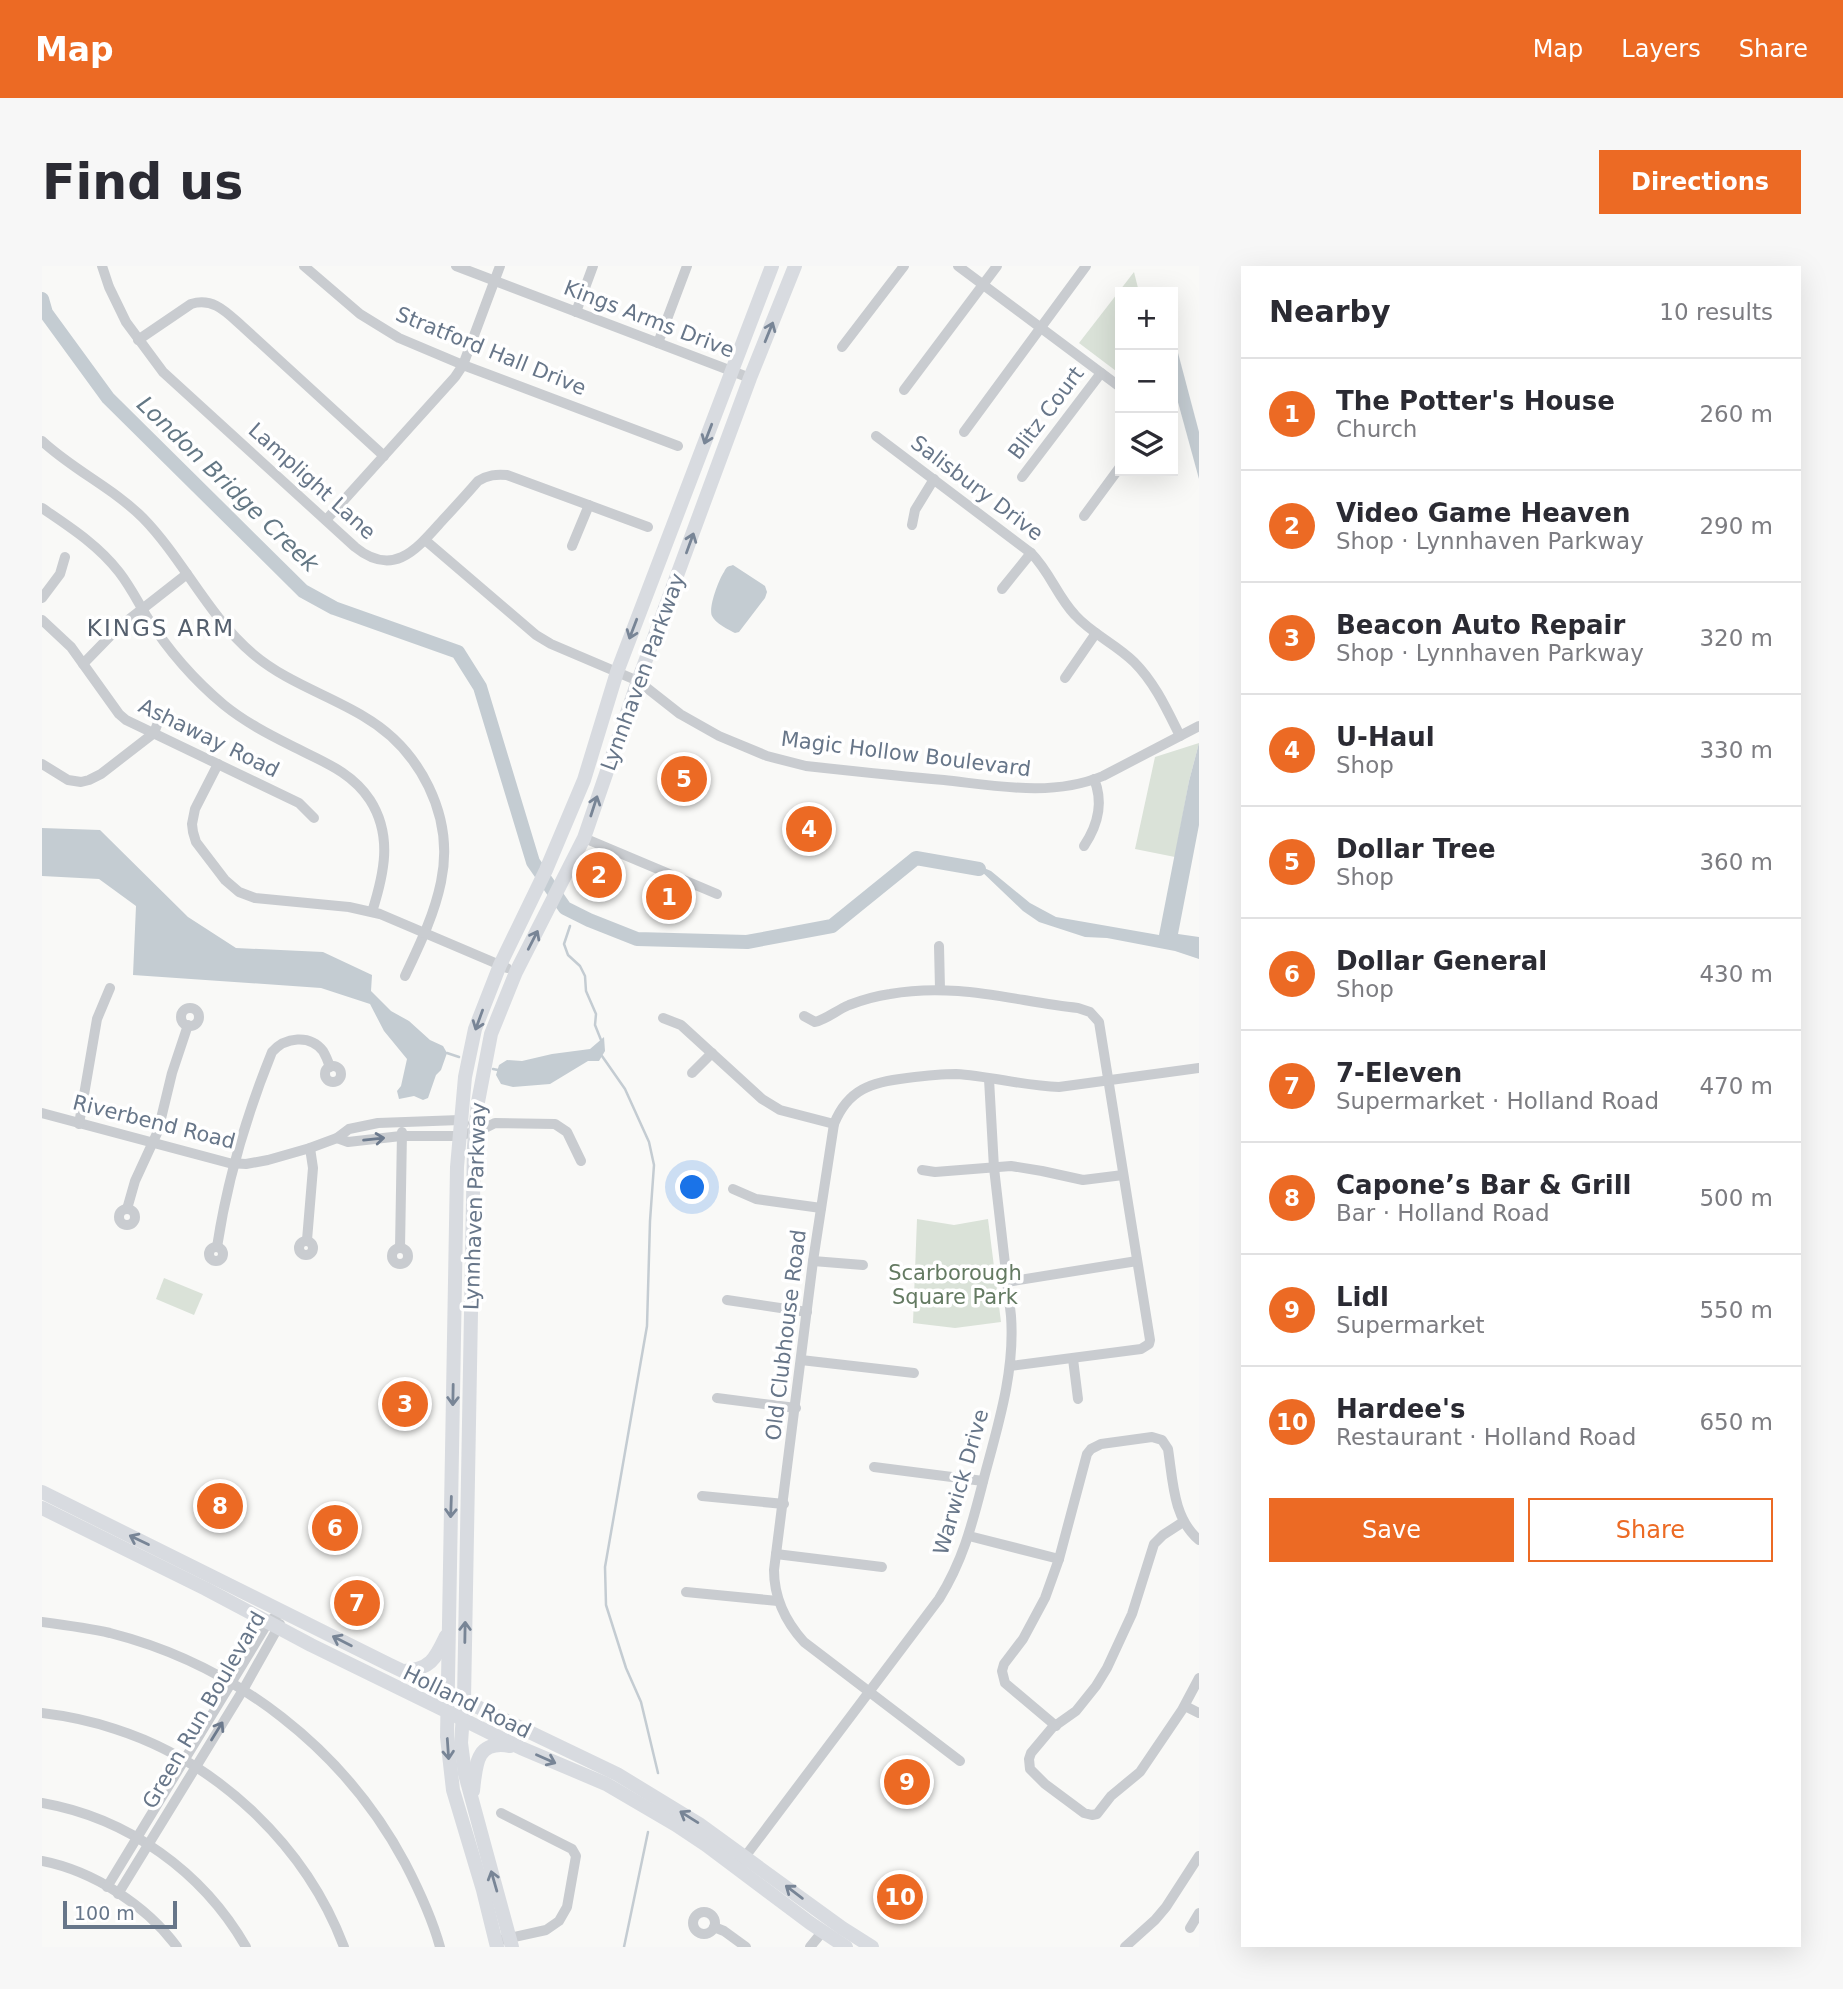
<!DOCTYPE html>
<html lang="en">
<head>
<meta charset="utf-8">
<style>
  body { margin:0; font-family:"DejaVu Sans",sans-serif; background:#f7f7f7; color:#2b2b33 }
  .controls { position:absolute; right:21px; top:21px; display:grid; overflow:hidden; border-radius:0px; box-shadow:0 7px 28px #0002 }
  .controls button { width:63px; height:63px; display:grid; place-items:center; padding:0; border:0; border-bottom:2px solid #e1e1e2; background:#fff; color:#2b2b33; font:35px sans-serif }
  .scale { position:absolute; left:21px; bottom:18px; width:114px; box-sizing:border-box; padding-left:7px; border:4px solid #677689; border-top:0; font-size:19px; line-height:24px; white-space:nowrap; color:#677689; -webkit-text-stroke:5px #fff; paint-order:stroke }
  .you { position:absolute; left:651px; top:922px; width:24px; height:24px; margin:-18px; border:5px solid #fff; border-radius:50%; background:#1a73e8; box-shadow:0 0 0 10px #1a73e833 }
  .badge { display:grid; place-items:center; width:46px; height:46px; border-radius:50%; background:#ec6a24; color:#fff; font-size:23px; font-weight:700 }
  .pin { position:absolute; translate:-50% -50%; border:4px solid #fff; box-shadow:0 2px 7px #0006 }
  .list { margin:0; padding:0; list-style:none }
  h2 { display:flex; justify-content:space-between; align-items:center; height:91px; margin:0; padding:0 28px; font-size:30px }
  h2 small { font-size:23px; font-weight:400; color:#7c7c81 }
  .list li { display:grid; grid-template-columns:46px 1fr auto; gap:21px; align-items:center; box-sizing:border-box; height:112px; padding:0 28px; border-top:2px solid #e1e1e2 }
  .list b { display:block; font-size:26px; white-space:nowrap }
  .list p { margin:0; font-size:23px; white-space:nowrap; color:#7c7c81 }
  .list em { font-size:23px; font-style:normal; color:#7c7c81 }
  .actions { display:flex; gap:14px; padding:21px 28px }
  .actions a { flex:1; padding:16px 0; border:2px solid #ec6a24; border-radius:0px; text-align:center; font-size:24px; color:#ec6a24 }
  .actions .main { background:#ec6a24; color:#fff }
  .icon { flex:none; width:38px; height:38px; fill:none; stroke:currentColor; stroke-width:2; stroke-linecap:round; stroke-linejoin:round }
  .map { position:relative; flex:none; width:1157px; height:1681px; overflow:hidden; border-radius:0px }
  header { display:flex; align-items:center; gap:42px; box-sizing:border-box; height:98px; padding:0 35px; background:#ec6a24; color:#fff }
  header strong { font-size:33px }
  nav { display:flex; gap:38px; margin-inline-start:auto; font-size:24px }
  .intro { display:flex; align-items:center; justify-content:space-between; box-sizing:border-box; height:168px; padding:0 42px }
  h1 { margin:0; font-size:49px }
  .button { padding:18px 32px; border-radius:0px; background:#ec6a24; color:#fff; font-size:24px; font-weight:700 }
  main { display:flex; gap:42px; padding:0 42px }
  aside { flex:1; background:#fff; border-radius:0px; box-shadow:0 7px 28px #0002 }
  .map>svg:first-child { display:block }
  .green { fill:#dae2d8 }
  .water { fill:#c4ccd2 }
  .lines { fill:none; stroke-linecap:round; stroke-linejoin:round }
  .stream { stroke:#c4ccd2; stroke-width:2.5 }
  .river { stroke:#c4ccd2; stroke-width:14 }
  .minor { stroke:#c9ccd0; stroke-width:10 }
  .major { stroke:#d8dbe0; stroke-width:14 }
  .oneway { stroke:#788596 }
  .oneway2 { stroke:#6c7a8d }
  .labels { text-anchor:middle; stroke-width:7; stroke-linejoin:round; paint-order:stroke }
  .street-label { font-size:21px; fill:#677689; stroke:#fff }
  .park-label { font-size:21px; fill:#647a62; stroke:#fff }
  .water-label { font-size:23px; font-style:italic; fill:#637784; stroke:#fff }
  .neighbourhood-label { font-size:23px; letter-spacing:2px; fill:#55606e; stroke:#fff }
</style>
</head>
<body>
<header>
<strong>Map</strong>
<nav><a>Map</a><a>Layers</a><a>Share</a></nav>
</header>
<div class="intro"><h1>Find us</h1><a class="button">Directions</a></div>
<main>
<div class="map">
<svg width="1157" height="1681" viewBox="0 0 1157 1681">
  <rect width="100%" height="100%" fill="#f9f9f7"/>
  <g class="green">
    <path d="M 1092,6 L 1097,26 L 1078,26 L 1078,108 L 1037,77 Z"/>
    <path d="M 1157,477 L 1147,515 L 1133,591 L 1093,583 L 1113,491 Z"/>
    <path d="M 875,953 L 912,959 L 946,953 L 959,1056 L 913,1062 L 871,1057 Z"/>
    <path d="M 122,1012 L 161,1028 L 152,1049 L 114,1033 Z"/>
  </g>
  <g class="water">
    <path d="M 1131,68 L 1157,166 L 1157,213 L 1131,118 Z"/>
    <path d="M 691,299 L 723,320 L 725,326 L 723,332 L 697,366 L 693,367 C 687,364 673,357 670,350 C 666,342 677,313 682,306 C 685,300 685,301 691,299 Z"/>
    <path d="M 1157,477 L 1157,559 L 1136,668 L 1157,671 L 1157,693 L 1133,685 L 1065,672 L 1043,671 L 997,656 L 981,645 L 937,603 L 942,602 L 949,605 L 988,637 L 1014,651 L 1117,669 L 1147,515 Z"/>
    <path d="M 0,562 L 58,564 L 146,651 L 194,682 L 281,686 L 330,709 L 329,725 L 349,745 L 367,755 L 388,774 L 401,780 L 405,787 L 399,804 L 394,809 L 386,832 L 381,834 L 372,830 L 357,833 L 355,825 L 359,820 L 365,793 L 342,765 L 328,738 L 279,722 L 91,709 L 94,640 L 57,613 L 0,610 Z"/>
    <path d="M 562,771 L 563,785 L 557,795 L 546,795 L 508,818 L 471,821 L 459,818 L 454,809 L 457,799 L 465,794 L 480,795 L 510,788 L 548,783 Z"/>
  </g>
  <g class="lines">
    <g class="stream">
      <path d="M 528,660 L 522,678 L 526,689 L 538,700 L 543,710 L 544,725 L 554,748 L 553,759 L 559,774"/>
      <path d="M 405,787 L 417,791"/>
      <path d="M 560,790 L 583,823 L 607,876 L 612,899 L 608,955 L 605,1060 L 563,1301 L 564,1339 L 584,1402 L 599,1436 L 616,1507"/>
      <path d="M 451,803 L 456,804"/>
      <path d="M 582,1681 L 606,1566"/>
    </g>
    <path class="river" d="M 0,33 L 4,47 L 66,132 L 261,325 L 292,342 L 416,386 L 438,421 L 491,596 L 523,642 L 547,654 L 595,673 L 705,676 L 790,660 L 874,592 L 937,603"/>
    <g class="minor">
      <path d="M 60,0 L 67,21 L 84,56 L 121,106 L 313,281 C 351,312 374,284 399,256 C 411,243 424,229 436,215 C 446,209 454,208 465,209 L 606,261"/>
      <path d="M 262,0 L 318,48 L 357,72 L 421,99 L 636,180"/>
      <path d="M 414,0 L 708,112"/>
      <path d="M 916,0 L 1078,121"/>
      <path d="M 534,46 L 551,0"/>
      <path d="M 96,74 L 149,38 C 172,31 185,47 201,61 L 342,190"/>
      <path d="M 616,77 L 645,0"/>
      <path d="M 800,81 L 862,0"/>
      <path d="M 862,124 L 955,0"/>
      <path d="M 922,166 L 1044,0"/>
      <path d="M 834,170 L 989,287 C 1008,306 1015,330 1033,349 C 1050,368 1074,378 1092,396 C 1113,417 1125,444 1138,470"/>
      <path d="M 0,175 C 31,204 71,222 101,252 C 141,293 166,350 211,388 C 244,416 284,428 321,450 C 378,483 413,550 399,616 C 392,650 377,680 363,710"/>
      <path d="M 980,211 L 1059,107"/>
      <path d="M 0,242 C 28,261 56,279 77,306 C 88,320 96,336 105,351 C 126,384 152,414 182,439 C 203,456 226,468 250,480 C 279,495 309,505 328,534 C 351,570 342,608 330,646"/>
      <path d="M 1042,250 L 1078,201"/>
      <path d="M 284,254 L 413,111 L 421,99 L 458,0"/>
      <path d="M 870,259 L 873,244 L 892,213"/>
      <path d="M 383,274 L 494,369 L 509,378 L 596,415 L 638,448 L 677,470 L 725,490 L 764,500 C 810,505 856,510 902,514 C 956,520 1010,531 1061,510 L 1157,460"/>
      <path d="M 530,280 L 547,239"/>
      <path d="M 960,323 L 989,287"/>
      <path d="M 0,332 L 18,308 L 23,291"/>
      <path d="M 0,354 L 29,381 L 77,448 L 84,454 L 257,537 L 272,552"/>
      <path d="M 41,398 L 76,362 L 145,308"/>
      <path d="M 1023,412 L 1054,367"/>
      <path d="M 0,498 L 26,514 L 39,516 L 47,514 L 59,508 L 112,467 L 118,451"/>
      <path d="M 176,498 L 153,543 L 150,558 L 151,566 L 154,576 L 183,614 L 197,626 L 213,632 L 307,641 L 338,648 L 465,702"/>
      <path d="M 542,572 L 675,628"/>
      <path d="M 1042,580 C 1056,559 1062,537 1052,513"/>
      <path d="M 897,680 L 898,723"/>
      <circle cx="148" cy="751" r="9"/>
      <path d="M 762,750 L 773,756 C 785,753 795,744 807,739 C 820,734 834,730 848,728 C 914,716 972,735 1036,742 L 1048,746 L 1057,756 L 1108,1074 L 1107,1078 L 1099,1083 L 968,1100"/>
      <path d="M 621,752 L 639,759 L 720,833 L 738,844 L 792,858"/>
      <circle cx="291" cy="808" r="8"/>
      <path d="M 650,807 L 670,787"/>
      <path d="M 0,847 L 187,897 L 204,898 L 226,894 L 268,882 L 295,872 L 307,863 L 336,857 L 418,854 L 422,857"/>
      <path d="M 37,858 L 55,753 L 68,722"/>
      <path d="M 295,872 L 306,876 L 359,870 L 416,870 L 439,864 L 453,857 L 513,858 L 525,866 L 539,895"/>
      <path d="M 880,904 L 893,906 L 969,900 L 1000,905 L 1041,914 L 1081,909"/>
      <path d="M 691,923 L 714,933 L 779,942"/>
      <circle cx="85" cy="951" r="8"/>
      <path d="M 85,943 L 93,915 L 116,865 L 130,807 L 146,759"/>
      <path d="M 265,974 L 271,902 L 268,882"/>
      <circle cx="264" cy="982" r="7"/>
      <circle cx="174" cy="988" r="7"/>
      <path d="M 175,981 C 185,915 205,848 230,786 C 243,771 268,768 281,785 C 284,790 286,795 288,801"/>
      <circle cx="358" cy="990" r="8"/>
      <path d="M 358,982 L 360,866"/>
      <path d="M 771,995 L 821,999"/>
      <path d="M 965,1016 L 1095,995"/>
      <path d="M 685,1034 L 765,1046"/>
      <path d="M 1031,1093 L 1036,1133"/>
      <path d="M 759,1094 L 872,1107"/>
      <path d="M 675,1132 L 754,1142"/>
      <path d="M 832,1201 L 941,1215"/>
      <path d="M 660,1230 L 742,1238"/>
      <path d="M 1141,1256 L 1121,1269 L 1112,1278 L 1090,1348 L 1065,1402 L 1054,1420 L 1034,1445 L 1010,1462 L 989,1487 L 987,1493 L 988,1503 L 1003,1518 L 1042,1547 L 1050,1549 L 1055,1548 L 1069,1530 L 1098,1506 L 1140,1444 L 1157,1412"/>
      <path d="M 927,1270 L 1017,1293"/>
      <path d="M 734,1288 L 840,1301"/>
      <path d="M 644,1326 L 736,1335"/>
      <path d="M 0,1356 C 23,1359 46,1362 68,1367 C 194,1399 302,1483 363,1597 C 377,1624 390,1652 398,1681"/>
      <path d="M 1143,1440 L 1157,1447"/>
      <path d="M 0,1447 C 25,1450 49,1455 73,1463 C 176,1496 264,1580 302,1681"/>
      <path d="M 1014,1460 L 963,1417 L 960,1405 L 962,1398 L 981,1373 L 1003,1332 L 1017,1293 L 1045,1188 L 1049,1183 L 1059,1178 L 1110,1171 L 1120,1174 L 1126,1183 C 1131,1215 1131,1252 1157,1274"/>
      <path d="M 918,1495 L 762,1376 C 743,1355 732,1332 732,1304 L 771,995 L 792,858 C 806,823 830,816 865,812 C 881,810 897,808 914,808 C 948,810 982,820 1017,821 L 1157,802"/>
      <path d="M 0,1537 C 86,1552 161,1606 204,1681"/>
      <path d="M 0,1595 C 51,1605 104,1639 135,1681"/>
      <path d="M 699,1596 L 897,1333 C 923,1291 931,1254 943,1208 C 957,1156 973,1104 969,1050 L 952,902 L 947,813"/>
      <path d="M 65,1621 L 222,1363 L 227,1355 L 241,1345"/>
      <path d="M 76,1628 L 201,1424 L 238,1358"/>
      <circle cx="662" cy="1657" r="11"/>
      <path d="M 672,1661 L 682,1665 L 704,1681"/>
      <path d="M 1148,1662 L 1157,1647"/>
      <path d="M 454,1675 L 504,1664 L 517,1655 L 525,1641 L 534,1590 L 530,1583 L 459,1547"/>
      <path d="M 768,1681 L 781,1665"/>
      <path d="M 1083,1681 L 1113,1654 L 1124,1641 L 1157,1590"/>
    </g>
    <g class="major">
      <path d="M 0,1226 L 346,1398 L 575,1508 L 657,1558 L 800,1662 L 830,1681"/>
      <path d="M 0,1242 L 164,1323 L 269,1379 L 404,1445 L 479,1482 L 564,1518 L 634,1559 L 664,1579 L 768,1657 L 804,1681"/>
      <path d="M 362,1405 C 389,1403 393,1393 404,1370"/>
      <path d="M 431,1525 C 434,1498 434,1474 468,1480"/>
      <path d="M 455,1681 L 441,1624 L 411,1524 L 405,1471 L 415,901 L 423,811 L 433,763 L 458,699 L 504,604 L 542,514 L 575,406 L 730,0"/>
      <path d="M 470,1681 L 423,1508 L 419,1477 L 422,1434 L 432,880 L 436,836 L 449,768 L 474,706 L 542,572 L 596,415 L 708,112 L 753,0"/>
    </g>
  </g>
  <defs><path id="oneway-shaft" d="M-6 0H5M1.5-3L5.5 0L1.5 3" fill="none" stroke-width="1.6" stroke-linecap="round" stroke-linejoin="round" transform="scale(1.75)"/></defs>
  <g class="oneway">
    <use href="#oneway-shaft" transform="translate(727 66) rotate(-68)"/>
    <use href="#oneway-shaft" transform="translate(666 168) rotate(111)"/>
    <use href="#oneway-shaft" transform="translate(648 277) rotate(-70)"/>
    <use href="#oneway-shaft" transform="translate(591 363) rotate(111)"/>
    <use href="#oneway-shaft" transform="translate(552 540) rotate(-72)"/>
    <use href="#oneway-shaft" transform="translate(491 674) rotate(-63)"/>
    <use href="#oneway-shaft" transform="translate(437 754) rotate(110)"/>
    <use href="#oneway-shaft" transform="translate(411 1129) rotate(91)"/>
    <use href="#oneway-shaft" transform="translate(409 1241) rotate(92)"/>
    <use href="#oneway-shaft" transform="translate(97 1274) rotate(-154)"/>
    <use href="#oneway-shaft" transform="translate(423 1366) rotate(-89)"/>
    <use href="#oneway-shaft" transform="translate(300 1375) rotate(-153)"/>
    <use href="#oneway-shaft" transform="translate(406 1483) rotate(86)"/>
    <use href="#oneway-shaft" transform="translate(504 1493) rotate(24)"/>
    <use href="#oneway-shaft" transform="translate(647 1551) rotate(-148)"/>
    <use href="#oneway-shaft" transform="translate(452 1615) rotate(-106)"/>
    <use href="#oneway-shaft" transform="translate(752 1626) rotate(-143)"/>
  </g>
  <g class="oneway2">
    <use href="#oneway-shaft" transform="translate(332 873) rotate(-6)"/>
    <use href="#oneway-shaft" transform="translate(175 1465) rotate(-58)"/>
  </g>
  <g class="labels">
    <g class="street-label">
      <text transform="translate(607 53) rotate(21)" y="7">Kings Arms Drive</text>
      <text transform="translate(449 85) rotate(22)" y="7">Stratford Hall Drive</text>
      <text transform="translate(1004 147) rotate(-53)" y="7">Blitz Court</text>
      <text transform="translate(270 215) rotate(42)" y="7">Lamplight Lane</text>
      <text transform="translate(935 222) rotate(37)" y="7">Salisbury Drive</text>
      <text transform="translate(601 406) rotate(-70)" y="7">Lynnhaven Parkway</text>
      <text transform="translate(167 472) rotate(26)" y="7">Ashaway Road</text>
      <text transform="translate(864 488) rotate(7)" y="7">Magic Hollow Boulevard</text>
      <text transform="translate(112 856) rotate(14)" y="7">Riverbend Road</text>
      <text transform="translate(433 940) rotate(-88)" y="7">Lynnhaven Parkway</text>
      <text transform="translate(744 1069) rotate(-83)" y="7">Old Clubhouse Road</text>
      <text transform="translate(919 1216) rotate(-74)" y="7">Warwick Drive</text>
      <text transform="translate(425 1436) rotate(26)" y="7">Holland Road</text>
      <text transform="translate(162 1444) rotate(-60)" y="7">Green Run Boulevard</text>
    </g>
    <g class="park-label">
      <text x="913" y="1014">Scarborough<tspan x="913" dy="24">Square Park</tspan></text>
    </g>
    <g class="water-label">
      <text transform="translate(186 218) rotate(44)" y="8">London Bridge Creek</text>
    </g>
    <g class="neighbourhood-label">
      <text x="119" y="370">KINGS ARM</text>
    </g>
  </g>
</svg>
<div class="controls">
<button>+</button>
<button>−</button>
<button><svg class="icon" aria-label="layers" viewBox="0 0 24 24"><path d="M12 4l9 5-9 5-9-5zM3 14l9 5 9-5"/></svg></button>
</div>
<div class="scale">100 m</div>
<div class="you"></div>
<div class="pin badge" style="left:627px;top:631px">1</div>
<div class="pin badge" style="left:557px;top:609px">2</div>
<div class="pin badge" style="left:363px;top:1138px">3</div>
<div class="pin badge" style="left:767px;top:563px">4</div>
<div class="pin badge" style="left:642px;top:513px">5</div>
<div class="pin badge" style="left:293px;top:1262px">6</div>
<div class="pin badge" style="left:315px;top:1337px">7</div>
<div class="pin badge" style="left:178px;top:1240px">8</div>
<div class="pin badge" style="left:865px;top:1516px">9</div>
<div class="pin badge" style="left:858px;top:1631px">10</div>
</div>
<aside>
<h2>Nearby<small>10 results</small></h2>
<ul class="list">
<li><span class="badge">1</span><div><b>The Potter's House</b><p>Church</p></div><em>260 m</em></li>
<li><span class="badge">2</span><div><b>Video Game Heaven</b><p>Shop · Lynnhaven Parkway</p></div><em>290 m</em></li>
<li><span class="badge">3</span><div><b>Beacon Auto Repair</b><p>Shop · Lynnhaven Parkway</p></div><em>320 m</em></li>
<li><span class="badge">4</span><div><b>U-Haul</b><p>Shop</p></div><em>330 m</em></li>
<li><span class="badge">5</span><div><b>Dollar Tree</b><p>Shop</p></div><em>360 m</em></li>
<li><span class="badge">6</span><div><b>Dollar General</b><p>Shop</p></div><em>430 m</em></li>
<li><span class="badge">7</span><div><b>7-Eleven</b><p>Supermarket · Holland Road</p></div><em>470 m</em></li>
<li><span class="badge">8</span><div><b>Capone’s Bar &amp; Grill</b><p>Bar · Holland Road</p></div><em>500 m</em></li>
<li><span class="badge">9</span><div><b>Lidl</b><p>Supermarket</p></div><em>550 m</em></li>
<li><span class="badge">10</span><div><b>Hardee's</b><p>Restaurant · Holland Road</p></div><em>650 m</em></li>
</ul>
<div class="actions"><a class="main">Save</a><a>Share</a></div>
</aside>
</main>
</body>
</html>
